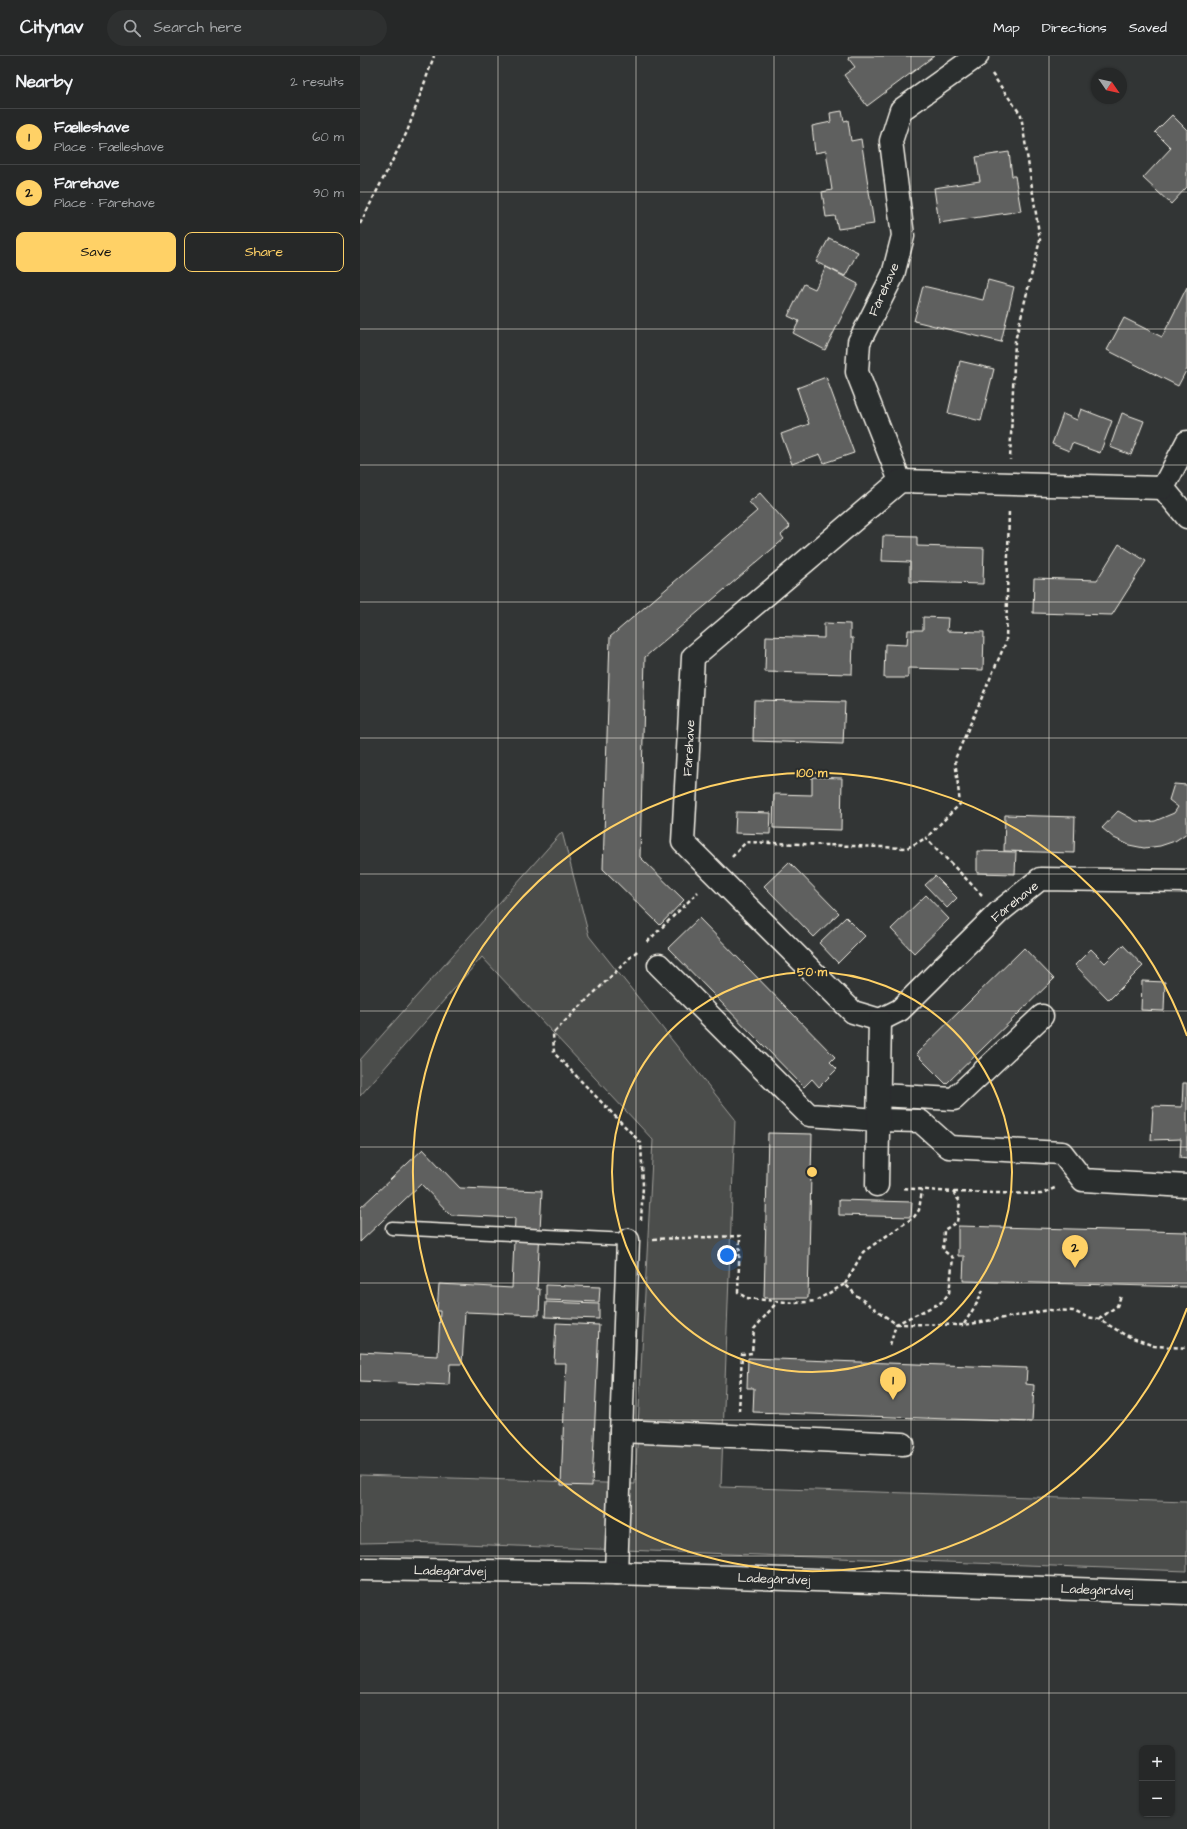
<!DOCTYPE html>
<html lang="en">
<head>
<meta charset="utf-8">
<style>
  body { margin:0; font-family:"Architects Daughter",sans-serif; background:#2e3030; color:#f1f3f6 }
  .controls { position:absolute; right:12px; bottom:12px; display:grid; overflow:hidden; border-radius:8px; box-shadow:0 1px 3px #0004 }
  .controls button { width:36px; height:36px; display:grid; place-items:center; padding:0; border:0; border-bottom:1px solid #424445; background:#262828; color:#f1f3f6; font:20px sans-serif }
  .compass { position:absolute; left:731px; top:12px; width:36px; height:36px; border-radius:50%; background:#262828; box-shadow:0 1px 3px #0004; rotate:124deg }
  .you { position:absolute; left:367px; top:1199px; width:14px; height:14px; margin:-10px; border:3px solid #fff; border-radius:50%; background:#1a73e8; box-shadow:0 0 0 6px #1a73e833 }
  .badge { display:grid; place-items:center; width:26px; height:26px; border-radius:50%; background:#ffd166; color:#111; font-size:13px; font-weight:700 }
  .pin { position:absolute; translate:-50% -33px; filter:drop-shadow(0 1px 2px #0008) }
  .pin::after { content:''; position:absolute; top:21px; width:14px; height:12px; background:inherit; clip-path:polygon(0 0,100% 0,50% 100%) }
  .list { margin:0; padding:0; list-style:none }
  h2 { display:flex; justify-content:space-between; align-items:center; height:52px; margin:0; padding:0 16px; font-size:17px }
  h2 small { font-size:13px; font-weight:400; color:#a4a6a8 }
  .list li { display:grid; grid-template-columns:26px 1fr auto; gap:12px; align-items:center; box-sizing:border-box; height:56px; padding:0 16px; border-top:1px solid #424445 }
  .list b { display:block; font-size:15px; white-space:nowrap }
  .list p { margin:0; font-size:13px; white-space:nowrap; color:#a4a6a8 }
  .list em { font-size:13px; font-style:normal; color:#a4a6a8 }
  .actions { display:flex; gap:8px; padding:12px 16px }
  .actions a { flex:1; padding:9px 0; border:1px solid #ffd166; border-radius:8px; text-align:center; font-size:14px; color:#ffd166 }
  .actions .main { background:#ffd166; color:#111 }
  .icon { flex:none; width:22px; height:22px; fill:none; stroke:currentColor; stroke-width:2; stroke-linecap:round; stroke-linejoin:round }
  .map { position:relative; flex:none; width:827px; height:1773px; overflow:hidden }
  header { display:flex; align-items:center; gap:24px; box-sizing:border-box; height:56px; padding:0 20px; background:#262828; border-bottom:1px solid #424445 }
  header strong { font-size:19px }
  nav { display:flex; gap:22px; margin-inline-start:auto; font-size:14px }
  .search { width:280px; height:36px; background:#2e3030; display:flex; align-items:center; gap:10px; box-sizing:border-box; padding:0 14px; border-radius:22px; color:#a4a6a8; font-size:15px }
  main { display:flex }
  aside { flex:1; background:#262828 }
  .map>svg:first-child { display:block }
  .green { fill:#4b4d4c; stroke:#a09f9a }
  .building { fill:#5f605f; stroke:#f4f1e8 }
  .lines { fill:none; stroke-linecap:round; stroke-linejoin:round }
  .lane-casing { stroke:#f4f1e8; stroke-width:15 }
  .street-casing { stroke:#f4f1e8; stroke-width:25 }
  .secondary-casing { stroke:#f4f1e8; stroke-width:25 }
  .path { stroke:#f4f1e8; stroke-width:2.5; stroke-dasharray:4 3; stroke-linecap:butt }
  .lane { stroke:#2a2d2e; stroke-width:12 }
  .street { stroke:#2a2d2e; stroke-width:22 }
  .secondary { stroke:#2a2d2e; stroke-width:22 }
  .grid { fill:none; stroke:#f4f1e8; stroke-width:1; stroke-opacity:0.55 }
  .ring { fill:none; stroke:#ffd166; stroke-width:2 }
  .labels { text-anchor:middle; stroke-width:4; stroke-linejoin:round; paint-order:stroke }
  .street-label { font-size:13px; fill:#f4f1e8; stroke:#2a2d2e }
  .centre { fill:#ffd166; stroke:#2a2d2e; stroke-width:2 }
  .ring-label { font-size:12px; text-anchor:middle; font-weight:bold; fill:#ffd166; stroke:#2a2d2e; stroke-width:4; stroke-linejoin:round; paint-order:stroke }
</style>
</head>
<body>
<header>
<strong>Citynav</strong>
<div class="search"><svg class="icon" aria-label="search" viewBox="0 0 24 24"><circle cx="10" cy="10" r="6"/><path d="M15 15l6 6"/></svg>Search here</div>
<nav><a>Map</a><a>Directions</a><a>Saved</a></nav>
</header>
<main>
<aside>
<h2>Nearby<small>2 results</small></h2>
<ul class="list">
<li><span class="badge">1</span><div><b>Fælleshave</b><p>Place · Fælleshave</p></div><em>60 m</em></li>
<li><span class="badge">2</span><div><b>Fårehave</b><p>Place · Fårehave</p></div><em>90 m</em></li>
</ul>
<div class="actions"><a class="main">Save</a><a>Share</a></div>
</aside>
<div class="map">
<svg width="827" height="1773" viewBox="0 0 827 1773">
  <rect width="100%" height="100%" fill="#323535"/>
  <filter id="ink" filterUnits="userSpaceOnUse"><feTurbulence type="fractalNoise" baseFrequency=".025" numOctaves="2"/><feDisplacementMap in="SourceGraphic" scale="8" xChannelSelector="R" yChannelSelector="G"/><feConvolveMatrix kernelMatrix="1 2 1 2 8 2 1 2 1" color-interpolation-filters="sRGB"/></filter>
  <g filter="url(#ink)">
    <path class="green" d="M 202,776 L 229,880 L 375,1063 L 361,1431 L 827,1446 L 827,1515 L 49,1486 L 0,1487 L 0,1419 L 275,1428 L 293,1084 L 122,901 L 0,1040 L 0,1004 Z"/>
    <g class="building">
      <path d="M 491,0 L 574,0 L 507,50 L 484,19 L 495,11 L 488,2 Z"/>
      <path d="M 482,55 L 484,65 L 488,64 L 491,85 L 501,83 L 514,168 L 478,173 L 475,160 L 466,161 L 462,136 L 472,134 L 466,95 L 455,97 L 452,70 L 471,66 L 470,57 Z"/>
      <path d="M 812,59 L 827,74 L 827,131 L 811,148 L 783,122 L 811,92 L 795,76 Z"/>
      <path d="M 649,96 L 652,120 L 655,120 L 661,155 L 579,167 L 574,132 L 620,125 L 616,101 Z"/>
      <path d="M 469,182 L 498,196 L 485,220 L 456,206 Z"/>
      <path d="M 466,211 L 498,228 L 465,294 L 433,277 L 439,265 L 428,260 L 444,228 L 455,233 Z"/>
      <path d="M 628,224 L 654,231 L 641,286 L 554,265 L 563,230 L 623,244 Z"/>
      <path d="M 827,231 L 827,313 L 818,330 L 747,294 L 764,262 L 802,281 Z"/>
      <path d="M 600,305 L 634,313 L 621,365 L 588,357 Z"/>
      <path d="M 466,321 L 494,397 L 464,407 L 460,398 L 432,408 L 421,378 L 449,368 L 437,332 Z"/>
      <path d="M 721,353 L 752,365 L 740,397 L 712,387 L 709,395 L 692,388 L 703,358 L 717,364 Z"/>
      <path d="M 762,357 L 784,365 L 771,399 L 750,391 Z"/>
      <path d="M 400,437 L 430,471 L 421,479 L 424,483 L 285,601 L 280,801 L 324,844 L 300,869 L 243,813 L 250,581 L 397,455 L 389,446 Z"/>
      <path d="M 523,480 L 557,481 L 557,490 L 624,492 L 623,528 L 550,526 L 550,506 L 522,505 Z"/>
      <path d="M 759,488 L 786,505 L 752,559 L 673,557 L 674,522 L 737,524 Z"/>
      <path d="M 563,561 L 588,562 L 587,575 L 624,576 L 623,614 L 548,612 L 548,622 L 524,622 L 525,588 L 547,589 L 548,574 L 563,574 Z"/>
      <path d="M 464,567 L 490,568 L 490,582 L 493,582 L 492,618 L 405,616 L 406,580 L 464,582 Z"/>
      <path d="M 394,644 L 485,646 L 483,688 L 393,685 Z"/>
      <path d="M 452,721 L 482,722 L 481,774 L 413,772 L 414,738 L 452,739 Z"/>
      <path d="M 814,728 L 827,729 L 827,777 L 815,785 L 800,790 L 784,792 L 769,789 L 754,782 L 742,772 L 758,755 L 776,765 L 785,766 L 795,765 L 814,757 L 818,751 L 809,744 Z"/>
      <path d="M 376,756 L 411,757 L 410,778 L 375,777 Z"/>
      <path d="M 645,759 L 715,761 L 714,797 L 644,795 Z"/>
      <path d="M 617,795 L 656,796 L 655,818 L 617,817 Z"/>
      <path d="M 429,806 L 479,857 L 454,881 L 404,830 Z"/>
      <path d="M 575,820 L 597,842 L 587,852 L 565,829 Z"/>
      <path d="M 566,839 L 589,863 L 554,897 L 531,873 Z"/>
      <path d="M 486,861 L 505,880 L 478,907 L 459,887 Z"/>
      <path d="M 339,862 L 475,1001 L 470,1006 L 477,1013 L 459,1031 L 452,1023 L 444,1031 L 308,892 Z"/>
      <path d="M 763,889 L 783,910 L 749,944 L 715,909 L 731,893 L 745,907 Z"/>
      <path d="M 664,892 L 694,923 L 586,1028 L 556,998 Z"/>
      <path d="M 782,925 L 805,926 L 804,955 L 781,954 Z"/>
      <path d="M 823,1027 L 827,1027 L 827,1103 L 820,1102 L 821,1083 L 791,1084 L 793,1050 L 822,1051 Z"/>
      <path d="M 408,1077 L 452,1078 L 448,1242 L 404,1242 Z"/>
      <path d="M 63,1093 L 100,1132 L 182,1135 L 177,1233 L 180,1233 L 179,1259 L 105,1256 L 102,1308 L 90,1308 L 89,1329 L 0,1325 L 0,1296 L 78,1300 L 80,1255 L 77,1255 L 79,1228 L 152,1232 L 155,1162 L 91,1159 L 61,1128 L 0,1186 L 0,1152 Z"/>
      <path d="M 479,1144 L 552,1146 L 551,1161 L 479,1159 Z"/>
      <path d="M 598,1170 L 827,1176 L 827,1231 L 603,1225 L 604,1200 L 598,1200 Z"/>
      <path d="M 186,1229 L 240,1231 L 239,1246 L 186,1244 Z"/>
      <path d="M 186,1246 L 239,1248 L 239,1263 L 185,1261 Z"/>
      <path d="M 196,1267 L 239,1269 L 232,1430 L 201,1429 L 206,1307 L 194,1307 Z"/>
      <path d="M 388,1302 L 667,1312 L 666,1328 L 674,1329 L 672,1366 L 393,1356 L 394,1332 L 387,1332 Z"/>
    </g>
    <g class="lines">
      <g class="lane-casing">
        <path id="lane" d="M 32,1172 L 268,1184"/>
      </g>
      <g class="street-casing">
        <g id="street">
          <path d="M 827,386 L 803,432 L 827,461"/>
          <path d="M 540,425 L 497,316 L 499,286 L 533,219 L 543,180 L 531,85 L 541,54 L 617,0"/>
          <path d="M 803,432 L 540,425 L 333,601 L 323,786 L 493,956 L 520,964 L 540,954 L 639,856 L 680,823 L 827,825"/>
          <path d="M 299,909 L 449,1059 L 518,1064 L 560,1065 L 589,1091 L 702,1097 L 723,1124 L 827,1130"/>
          <path d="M 519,1039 L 594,1043 L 682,960"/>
          <path d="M 517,1129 L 520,964"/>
          <path d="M 261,1375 L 543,1388"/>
          <path d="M 256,1517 L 268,1184"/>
        </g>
      </g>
      <g class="secondary-casing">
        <path id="secondary" d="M 0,1513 L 256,1517 L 827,1537"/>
      </g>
      <g class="path">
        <path d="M 632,18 L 661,59 L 680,184 L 655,285 L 650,404"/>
        <path d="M 0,168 L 47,76 L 74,0"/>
        <path d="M 372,801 L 386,786 L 547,792 L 566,782"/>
        <path d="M 622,839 L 566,782 L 600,748 L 595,703 L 646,586 L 649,453"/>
        <path d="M 287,886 L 338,836"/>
        <path d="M 277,895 L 193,977 L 194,997 L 281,1087 L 283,1130 L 281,1164"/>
        <path d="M 594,1136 L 681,1138 L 697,1131"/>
        <path d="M 293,1183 L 380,1180 L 378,1236 L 386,1242 L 436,1247 L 455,1245 L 485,1228 L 497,1240 L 536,1268 L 604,1269 L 689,1254 L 713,1255 L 727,1261 L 739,1263 L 765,1279 L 794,1290 L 827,1292"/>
        <path d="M 485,1228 L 503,1196 L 554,1161 L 559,1154 L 562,1134"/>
        <path d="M 739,1263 L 757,1250 L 761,1240"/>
        <path d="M 604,1268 L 617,1247 L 624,1232"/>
        <path d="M 530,1289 L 536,1268 L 582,1246 L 589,1237 L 593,1202 L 583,1194 L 584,1174 L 597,1166 L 600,1146 L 593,1136 L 542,1132"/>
        <path d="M 379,1355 L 382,1298 L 392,1297 L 394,1273 L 418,1245"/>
      </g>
      <use href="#lane" class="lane"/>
      <use href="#street" class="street"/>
      <use href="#secondary" class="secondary"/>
    </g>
  </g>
  <path class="grid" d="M 138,0 L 138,1773M 276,0 L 276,1773M 414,0 L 414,1773M 551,0 L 551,1773M 689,0 L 689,1773M 0,136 L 827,136M 0,273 L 827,273M 0,409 L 827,409M 0,546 L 827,546M 0,682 L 827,682M 0,818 L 827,818M 0,955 L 827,955M 0,1091 L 827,1091M 0,1227 L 827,1227M 0,1364 L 827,1364M 0,1500 L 827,1500M 0,1637 L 827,1637"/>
  <g class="ring">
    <circle cx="452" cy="1116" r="200"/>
    <path d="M827 1252A399 399 0 1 1 827 980"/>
  </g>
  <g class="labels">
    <g class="street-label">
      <text transform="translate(523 233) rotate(-66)" y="5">Fårehave</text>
      <text transform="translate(328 692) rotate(-87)" y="5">Fårehave</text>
      <text transform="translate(654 845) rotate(-39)" y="5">Fårehave</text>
      <text transform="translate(90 1514) rotate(1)" y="5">Ladegårdvej</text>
      <text transform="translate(414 1522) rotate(2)" y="5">Ladegårdvej</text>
      <text transform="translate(737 1533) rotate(2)" y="5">Ladegårdvej</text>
    </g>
  </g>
  <circle cx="452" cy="1116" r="6" class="centre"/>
  <g class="ring-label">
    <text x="452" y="721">100 m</text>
    <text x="452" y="920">50 m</text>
  </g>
</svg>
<div class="controls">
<button>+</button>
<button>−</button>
</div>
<svg class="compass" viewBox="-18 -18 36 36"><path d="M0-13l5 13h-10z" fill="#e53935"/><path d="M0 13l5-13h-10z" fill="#a4a6a8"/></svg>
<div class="you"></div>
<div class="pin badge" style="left:533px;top:1344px">1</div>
<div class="pin badge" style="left:715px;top:1212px">2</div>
</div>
</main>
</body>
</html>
